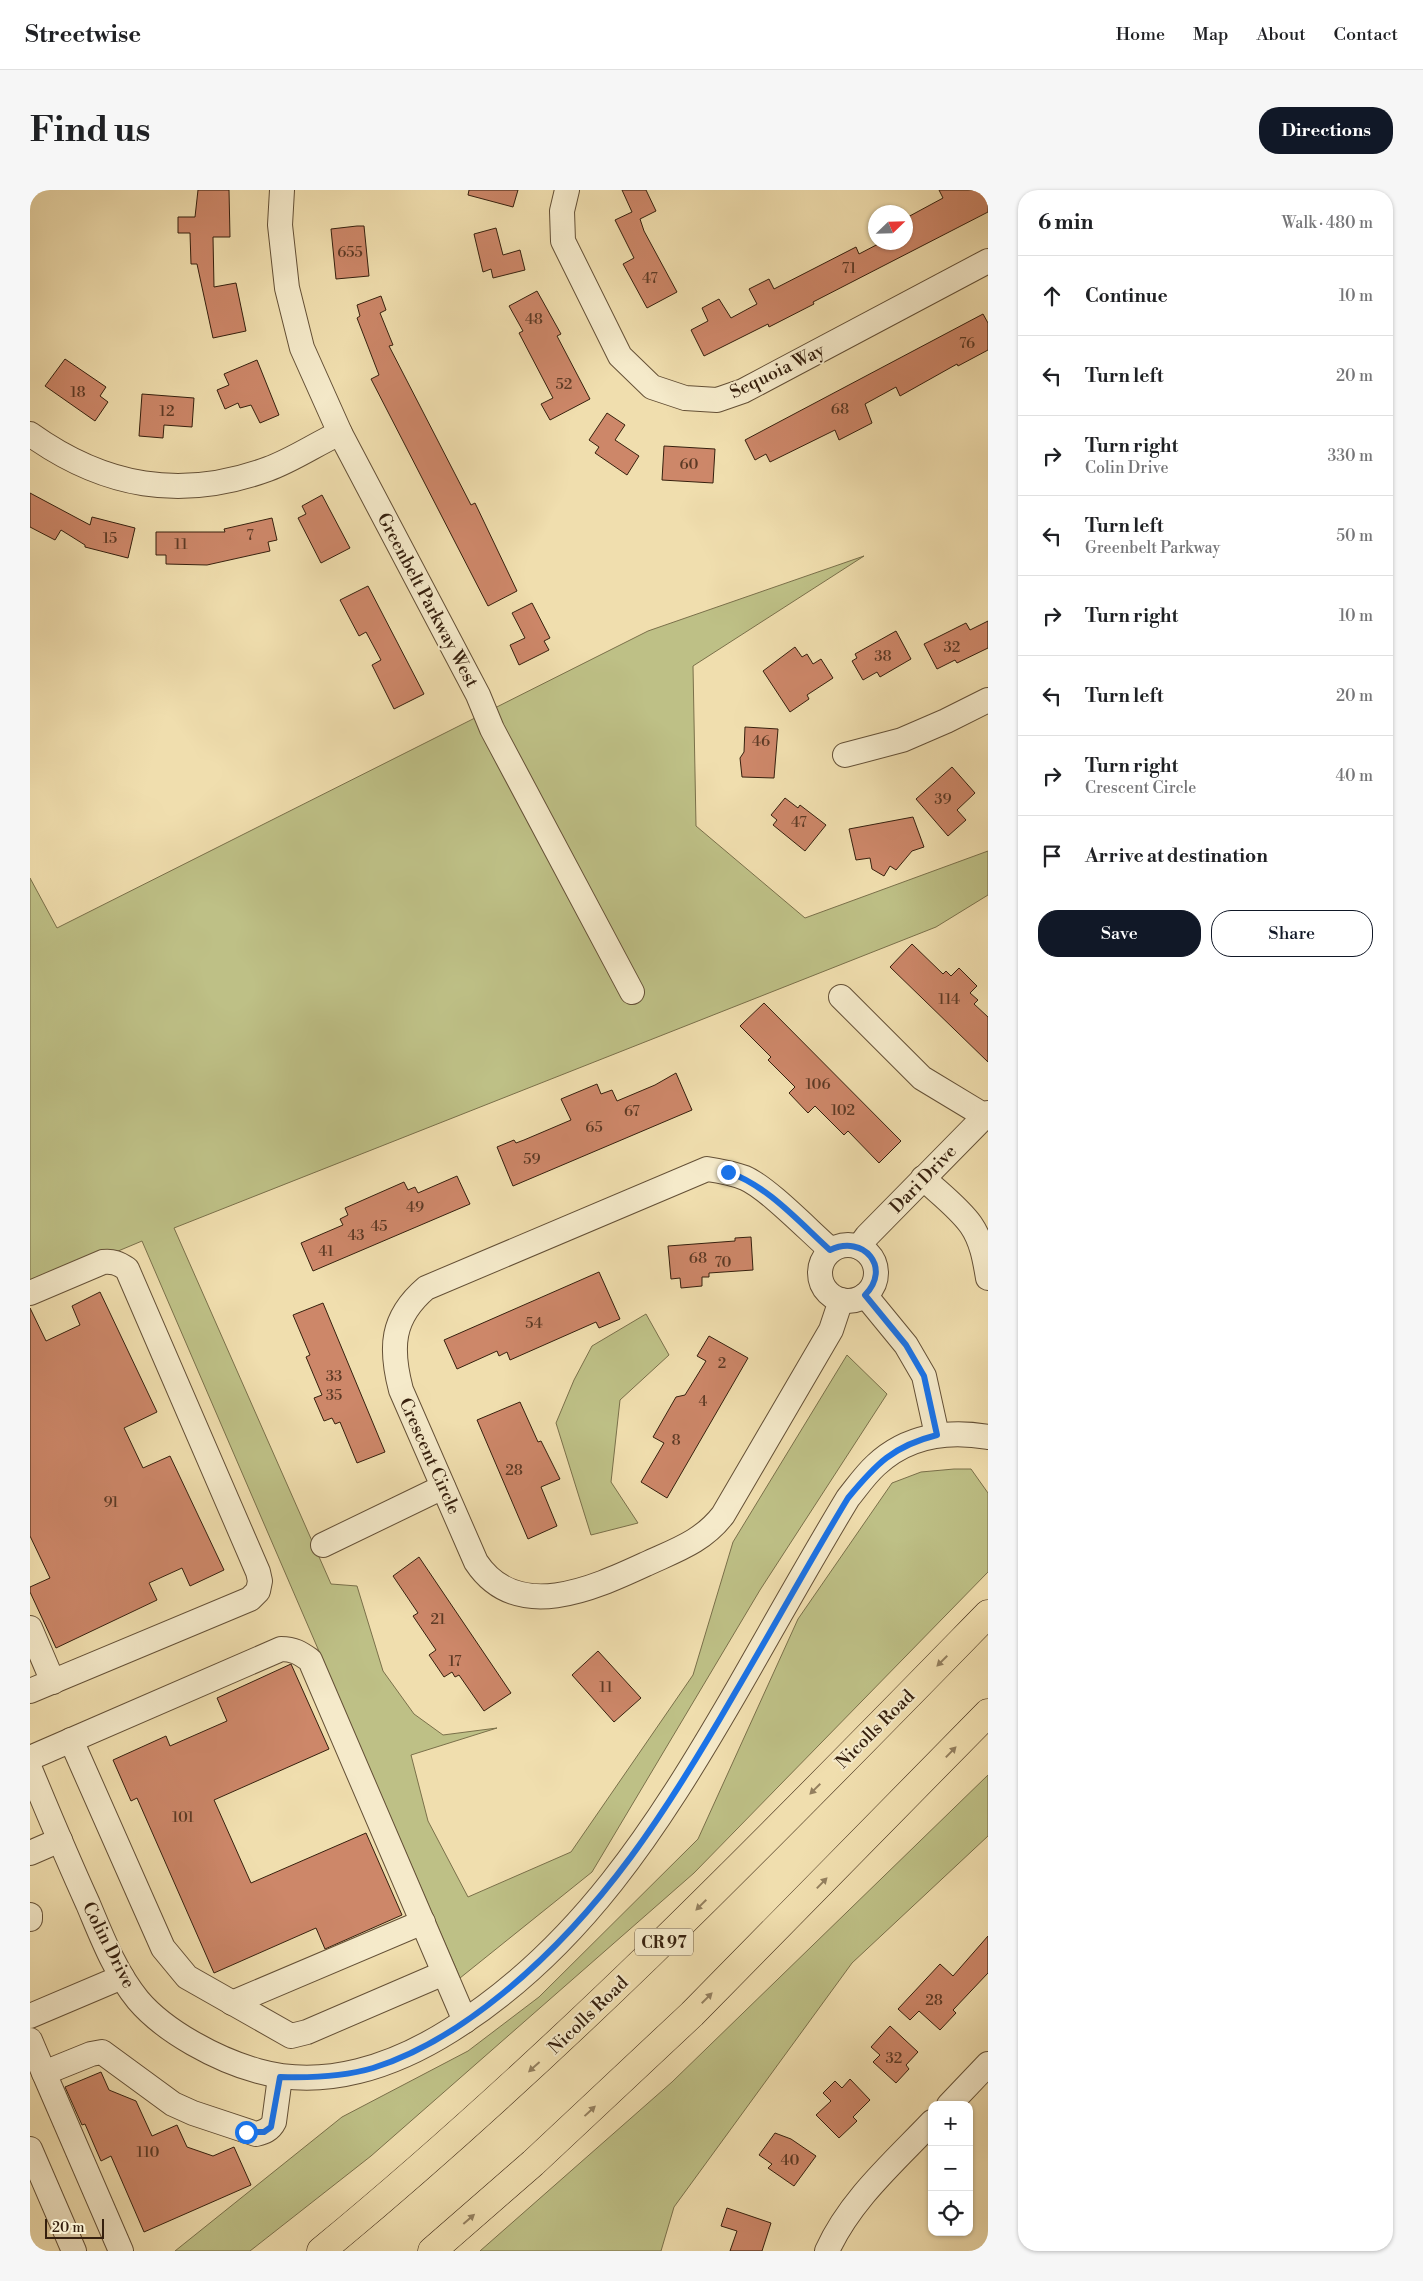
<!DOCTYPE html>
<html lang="en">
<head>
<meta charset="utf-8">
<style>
  body { margin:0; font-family:"Libre Bodoni",serif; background:#f6f6f6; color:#202124 }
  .controls { position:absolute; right:15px; bottom:15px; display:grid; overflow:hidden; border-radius:10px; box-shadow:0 1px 4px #0004 }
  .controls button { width:45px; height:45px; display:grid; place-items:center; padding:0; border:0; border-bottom:1px solid #e0e0e0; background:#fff; color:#202124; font:25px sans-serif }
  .compass { position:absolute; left:838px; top:15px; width:45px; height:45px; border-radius:50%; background:#fff; box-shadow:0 1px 4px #0004; rotate:67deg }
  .scale { position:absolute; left:15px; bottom:12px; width:59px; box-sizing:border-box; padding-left:5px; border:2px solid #36200e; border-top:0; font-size:14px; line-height:18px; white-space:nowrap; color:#36200e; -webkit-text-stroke:4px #f5eaca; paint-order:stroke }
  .stop { position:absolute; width:15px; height:15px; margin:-11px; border:4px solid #1a73e8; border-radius:50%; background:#fff }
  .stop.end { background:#1a73e8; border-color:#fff; box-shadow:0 1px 5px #0008 }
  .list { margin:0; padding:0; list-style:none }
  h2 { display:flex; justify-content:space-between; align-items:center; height:65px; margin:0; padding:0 20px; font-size:21px }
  h2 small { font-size:16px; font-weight:400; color:#757577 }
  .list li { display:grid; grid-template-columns:32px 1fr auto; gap:15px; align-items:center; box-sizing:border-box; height:80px; padding:0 20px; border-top:1px solid #e0e0e0 }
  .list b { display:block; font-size:19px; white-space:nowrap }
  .list p { margin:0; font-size:16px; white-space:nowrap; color:#757577 }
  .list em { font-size:16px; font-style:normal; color:#757577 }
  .actions { display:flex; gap:10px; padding:15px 20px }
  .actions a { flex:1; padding:11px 0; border:1px solid #111827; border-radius:20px; text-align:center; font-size:18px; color:#111827 }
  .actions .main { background:#111827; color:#fff }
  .icon { flex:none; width:28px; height:28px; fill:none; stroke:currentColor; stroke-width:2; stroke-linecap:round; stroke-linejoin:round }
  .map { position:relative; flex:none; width:958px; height:2061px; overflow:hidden; border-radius:20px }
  header { display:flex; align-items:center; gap:30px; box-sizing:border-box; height:70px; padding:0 25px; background:#fff; border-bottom:1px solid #e0e0e0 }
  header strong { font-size:24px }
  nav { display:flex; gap:28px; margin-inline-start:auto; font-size:18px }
  .intro { display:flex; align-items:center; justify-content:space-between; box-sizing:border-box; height:120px; padding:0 30px }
  h1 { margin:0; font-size:35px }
  .button { padding:12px 22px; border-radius:20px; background:#111827; color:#fff; font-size:18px; font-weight:700 }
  main { display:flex; gap:30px; padding:0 30px }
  aside { flex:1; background:#fff; border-radius:20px; box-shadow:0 1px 4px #0004 }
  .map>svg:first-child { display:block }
  .green { fill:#bec086; stroke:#7a704a }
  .building { fill:#cd8769; stroke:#36200e }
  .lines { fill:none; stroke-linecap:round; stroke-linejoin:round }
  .minor-casing { stroke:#645036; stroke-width:26 }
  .highway-casing { stroke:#36200e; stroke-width:29 }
  .minor { stroke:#f5eaca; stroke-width:24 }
  .highway { stroke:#f0deae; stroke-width:28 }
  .oneway { fill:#937f5e }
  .route { stroke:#1a73e8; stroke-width:6 }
  .labels { text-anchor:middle; stroke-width:4; stroke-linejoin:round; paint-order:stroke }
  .number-label { font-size:15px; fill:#5c3a25 }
  .shield { fill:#f5eaca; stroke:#6f5d46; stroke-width:1 }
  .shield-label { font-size:16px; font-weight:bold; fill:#36200e }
  .street-label { font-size:18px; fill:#36200e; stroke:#f5eaca }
</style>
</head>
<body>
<header>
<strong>Streetwise</strong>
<nav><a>Home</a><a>Map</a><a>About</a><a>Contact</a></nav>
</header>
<div class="intro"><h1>Find us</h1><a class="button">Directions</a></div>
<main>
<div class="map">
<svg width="958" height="2061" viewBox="0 0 958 2061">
  <rect width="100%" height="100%" fill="#f0deae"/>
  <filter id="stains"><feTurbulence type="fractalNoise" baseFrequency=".004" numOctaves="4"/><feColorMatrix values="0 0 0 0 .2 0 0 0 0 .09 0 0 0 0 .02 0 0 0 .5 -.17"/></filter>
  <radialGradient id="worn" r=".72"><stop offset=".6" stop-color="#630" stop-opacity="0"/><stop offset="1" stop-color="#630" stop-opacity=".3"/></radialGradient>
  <g class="green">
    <path d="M 834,366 L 663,476 L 666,636 L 775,728 L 958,661 L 958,705 L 906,737 L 144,1038 L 301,1394 L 327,1396 L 353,1481 L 384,1524 L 413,1545 L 467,1538 L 381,1565 L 398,1631 L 438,1707 L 541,1662 L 663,1485 L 703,1352 L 817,1165 L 857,1204 L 730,1400 L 562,1682 L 430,1788 L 112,1051 L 0,1098 L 0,688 L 27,738 L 618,441 Z"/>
    <path d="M 616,1124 L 639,1165 L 590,1210 L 581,1292 L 608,1333 L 561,1345 L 526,1233 L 544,1190 L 562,1156 Z"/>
    <path d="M 924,1279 L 941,1279 L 958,1303 L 958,1382 L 664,1683 L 341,1966 L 220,2061 L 145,2061 L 312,1927 L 438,1861 L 509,1807 L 668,1649 L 768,1429 L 862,1293 L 891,1282 Z"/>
    <path d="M 958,1585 L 958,1646 L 822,1773 L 644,2017 L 631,2061 L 450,2061 L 642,1892 Z"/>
  </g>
  <g class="building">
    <path d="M 168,0 L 199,0 L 200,47 L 183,47 L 184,97 L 206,93 L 216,141 L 183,148 L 167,74 L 161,74 L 160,43 L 148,43 L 148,27 L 165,27 Z"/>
    <path d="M 439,0 L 488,0 L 483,17 L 438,5 Z"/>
    <path d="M 592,0 L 616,0 L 626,21 L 610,29 L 614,41 L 647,102 L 617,118 L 593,74 L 604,68 L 585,30 L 602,22 Z"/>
    <path d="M 909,0 L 958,0 L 958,22 L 783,112 L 784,114 L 739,137 L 738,134 L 674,166 L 661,140 L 678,131 L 672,118 L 689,109 L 701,128 L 727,114 L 719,99 L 739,89 L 744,99 L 826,57 L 829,64 L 852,52 L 876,52 L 876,28 L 913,8 Z"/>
    <path d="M 327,36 L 334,36 L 339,86 L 306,89 L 301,39 Z"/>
    <path d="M 466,38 L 473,65 L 490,60 L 495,80 L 463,88 L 461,79 L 453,82 L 444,44 Z"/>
    <path d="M 507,101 L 531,144 L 527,146 L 560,209 L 520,230 L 511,214 L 523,208 L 489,143 L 493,141 L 479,116 Z"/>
    <path d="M 351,106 L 356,120 L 350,123 L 363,155 L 359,156 L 441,315 L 445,313 L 487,401 L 458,416 L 341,189 L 349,185 L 327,128 L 330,126 L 327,115 Z"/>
    <path d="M 953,124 L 958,133 L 958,160 L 928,176 L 927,174 L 870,206 L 866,197 L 835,214 L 842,233 L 809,250 L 805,240 L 740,272 L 736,264 L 725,270 L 715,250 Z"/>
    <path d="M 35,169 L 76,197 L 70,206 L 78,212 L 65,231 L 15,196 Z"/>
    <path d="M 227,170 L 249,225 L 230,233 L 221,215 L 210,218 L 208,213 L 195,219 L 187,200 L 199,195 L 194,184 Z"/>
    <path d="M 112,204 L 164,208 L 162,237 L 134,235 L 133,248 L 109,246 Z"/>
    <path d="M 577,223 L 595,235 L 585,250 L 609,266 L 597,285 L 565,263 L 569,257 L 559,250 Z"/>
    <path d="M 634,256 L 685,259 L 683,293 L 632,290 Z"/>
    <path d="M 0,303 L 60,335 L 62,327 L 105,338 L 98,368 L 55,357 L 55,355 L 31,340 L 25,350 L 0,337 Z"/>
    <path d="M 292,305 L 320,358 L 291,373 L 268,328 L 276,324 L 272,316 Z"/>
    <path d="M 242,328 L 247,350 L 238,352 L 240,361 L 177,375 L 136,374 L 136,365 L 126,365 L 126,342 L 195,342 L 194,339 Z"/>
    <path d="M 338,396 L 394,504 L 364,519 L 342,475 L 351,470 L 336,442 L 329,446 L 310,410 Z"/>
    <path d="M 502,413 L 520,448 L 514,451 L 519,460 L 489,475 L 480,455 L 495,448 L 482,423 Z"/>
    <path d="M 958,431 L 958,458 L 927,473 L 925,470 L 907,479 L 894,454 L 936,433 L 940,440 Z"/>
    <path d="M 866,441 L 881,469 L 850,487 L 847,482 L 833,490 L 822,471 L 827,468 L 825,464 Z"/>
    <path d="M 765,457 L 772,467 L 777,464 L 783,474 L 791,469 L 803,488 L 777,505 L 779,509 L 760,522 L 733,481 Z"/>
    <path d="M 715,537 L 748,539 L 744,588 L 712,587 L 710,568 L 714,562 Z"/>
    <path d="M 922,577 L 945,603 L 927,620 L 936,630 L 918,646 L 886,609 Z"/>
    <path d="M 755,608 L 768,618 L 770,615 L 796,635 L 775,661 L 743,635 L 747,630 L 741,625 Z"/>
    <path d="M 883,627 L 894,657 L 882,661 L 866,680 L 860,676 L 854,686 L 842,679 L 840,668 L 826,670 L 819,639 Z"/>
    <path d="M 882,754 L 913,784 L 916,781 L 921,786 L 929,778 L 947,796 L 940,803 L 948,810 L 944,814 L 958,827 L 958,872 L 860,777 Z"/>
    <path d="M 734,813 L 871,951 L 849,973 L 818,941 L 814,945 L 785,916 L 778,923 L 759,903 L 765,897 L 738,870 L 741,867 L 710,836 Z"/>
    <path d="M 646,883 L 662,920 L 483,996 L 467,957 L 484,950 L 486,953 L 494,950 L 541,930 L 531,909 L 567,894 L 571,904 L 582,900 L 587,911 L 625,895 Z"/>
    <path d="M 427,986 L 440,1014 L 283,1081 L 271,1053 L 313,1035 L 310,1029 L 318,1025 L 315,1018 L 374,992 L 378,1000 L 385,997 L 388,1003 Z"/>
    <path d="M 721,1047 L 723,1080 L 679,1083 L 679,1087 L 672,1087 L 672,1096 L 651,1098 L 650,1088 L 641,1089 L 638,1056 L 705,1051 L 705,1048 Z"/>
    <path d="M 569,1082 L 590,1129 L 569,1138 L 566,1132 L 480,1170 L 477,1162 L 469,1166 L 467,1161 L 427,1179 L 414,1150 Z"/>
    <path d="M 70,1102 L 127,1222 L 94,1238 L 113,1278 L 140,1266 L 194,1380 L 160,1396 L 152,1378 L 119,1393 L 127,1410 L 26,1458 L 0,1402 L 0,1397 L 20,1388 L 0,1346 L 0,1118 L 16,1151 L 50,1135 L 42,1116 Z"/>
    <path d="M 293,1113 L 355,1262 L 327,1273 L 310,1232 L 305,1234 L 302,1228 L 294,1231 L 284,1208 L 292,1205 L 276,1167 L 280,1165 L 263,1125 Z"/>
    <path d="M 679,1146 L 718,1168 L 637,1308 L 611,1292 L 634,1253 L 623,1247 L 646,1207 L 655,1205 L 676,1171 L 667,1166 Z"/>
    <path d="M 490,1212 L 508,1252 L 511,1251 L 530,1289 L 511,1297 L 527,1336 L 498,1349 L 447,1230 Z"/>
    <path d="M 389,1367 L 481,1503 L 454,1521 L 429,1485 L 425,1487 L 422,1482 L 414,1487 L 399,1465 L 406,1460 L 383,1426 L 388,1423 L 363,1386 Z"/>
    <path d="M 568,1461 L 611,1508 L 584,1532 L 542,1485 Z"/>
    <path d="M 261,1474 L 299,1559 L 184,1610 L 221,1693 L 336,1643 L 372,1725 L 295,1759 L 286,1738 L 184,1783 L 107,1608 L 101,1611 L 83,1570 L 136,1546 L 140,1556 L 197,1531 L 187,1508 Z"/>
    <path d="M 958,1746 L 958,1783 L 923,1820 L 926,1823 L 910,1840 L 889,1821 L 880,1830 L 868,1819 L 910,1774 L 923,1786 Z"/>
    <path d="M 860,1836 L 888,1862 L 876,1875 L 879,1879 L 866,1893 L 843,1872 L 850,1865 L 841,1857 Z"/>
    <path d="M 71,1882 L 79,1900 L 106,1911 L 122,1946 L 147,1935 L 157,1957 L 183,1966 L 204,1957 L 221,1995 L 114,2042 L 81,1966 L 71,1971 L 55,1934 L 52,1935 L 35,1897 Z"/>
    <path d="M 820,1889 L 840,1910 L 823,1927 L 827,1931 L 809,1948 L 786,1925 L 801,1911 L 793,1903 L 805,1891 L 812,1898 Z"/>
    <path d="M 745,1943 L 761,1949 L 786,1966 L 764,1996 L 738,1978 L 742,1974 L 729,1965 Z"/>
    <path d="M 697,2018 L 741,2033 L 732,2061 L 700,2061 L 707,2041 L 691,2036 Z"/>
  </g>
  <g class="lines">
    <g class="minor-casing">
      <g id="minor">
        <path d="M 252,0 L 250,35 L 257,98 L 272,158 L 310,243 L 448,505 L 462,539 L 602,802"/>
        <path d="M 537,0 L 532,21 L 533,51 L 590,166 L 622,197 L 655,208 L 687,210 L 713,201 L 958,71"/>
        <path d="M 0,244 C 74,297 151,311 238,279 C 263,270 286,254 310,243"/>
        <path d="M 815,565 L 872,550 L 916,531 L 958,510"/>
        <path d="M 811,807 L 892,888 L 955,926"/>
        <path d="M 893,988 C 909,1003 929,1018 941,1035 C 952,1051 955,1070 958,1088"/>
        <circle cx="818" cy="1083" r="28"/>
        <path d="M 829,1057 L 837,1046 L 958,923"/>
        <path d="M 801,1060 C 780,1042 738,998 715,988 C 702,983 690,981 677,979 L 396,1098 C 361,1128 360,1158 371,1200 L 446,1372 C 487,1434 564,1398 616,1374 C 646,1360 672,1352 693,1325 L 801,1140 L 811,1110"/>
        <path d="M 0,1103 L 73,1072 C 83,1071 88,1073 97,1079 L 228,1382 L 230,1391 L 228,1401 L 220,1409 L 0,1501"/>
        <path d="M 835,1105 L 876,1155 L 894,1186 L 907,1245"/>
        <path d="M 293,1355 L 413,1297"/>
        <path d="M 0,1438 L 23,1492"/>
        <path d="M 41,1550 L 133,1758 L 157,1787 L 261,1846 L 277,1842 L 414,1783"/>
        <path d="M 0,1568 L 251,1459 C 264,1459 270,1463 280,1470 L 435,1831"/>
        <path d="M 0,1579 C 19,1625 38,1670 58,1714 C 72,1747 85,1782 108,1810 C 135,1842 188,1870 228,1881 C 295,1900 364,1876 421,1840 C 550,1759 628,1636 703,1507 C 741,1441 778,1374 818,1308 C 827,1297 835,1285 846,1275 C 877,1246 918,1240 958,1247"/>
        <path d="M 0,1663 L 30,1650"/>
        <path d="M 0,1725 L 0,1729"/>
        <path d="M 202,1813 L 393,1732"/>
        <path d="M 0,1826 L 92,1787"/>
        <path d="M 0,1850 L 14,1883 L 61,1864 L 72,1862 L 143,1914 L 163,1923 L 226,1944 C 234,1942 240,1940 244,1932 L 250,1887"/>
        <path d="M 14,1883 L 91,2061"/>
        <path d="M 919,1915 L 958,1874"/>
        <path d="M 0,1959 L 44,2061"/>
        <path d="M 797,2061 C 820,2010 864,1972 902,1932"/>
      </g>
    </g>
    <g class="highway-casing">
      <g id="highway">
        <path d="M 291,2061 C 529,1865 743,1644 958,1424"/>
        <path d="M 402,2061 L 503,1973 L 662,1824 L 958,1523"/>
      </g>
    </g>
    <use href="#minor" class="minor"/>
    <use href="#highway" class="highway"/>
  </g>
  <defs><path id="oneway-solid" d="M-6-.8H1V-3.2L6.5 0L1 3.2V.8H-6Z" transform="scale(1.25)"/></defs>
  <g class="oneway">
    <use href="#oneway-solid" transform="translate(912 1471) rotate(135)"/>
    <use href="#oneway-solid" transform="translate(921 1562) rotate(-46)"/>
    <use href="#oneway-solid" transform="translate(785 1599) rotate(135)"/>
    <use href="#oneway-solid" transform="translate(792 1693) rotate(-46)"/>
    <use href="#oneway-solid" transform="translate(671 1715) rotate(135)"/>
    <use href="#oneway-solid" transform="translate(677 1808) rotate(-45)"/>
    <use href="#oneway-solid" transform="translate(504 1877) rotate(138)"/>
    <use href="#oneway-solid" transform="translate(560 1921) rotate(-43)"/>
    <use href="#oneway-solid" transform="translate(439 2029) rotate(-41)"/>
  </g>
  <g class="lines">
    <path class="route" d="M 216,1942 L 234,1942 L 241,1937 L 250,1887 C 281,1888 313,1887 343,1878 C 391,1863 434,1835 472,1804 C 573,1722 638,1619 702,1508 C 741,1442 778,1374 818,1308 C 846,1274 863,1256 907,1245 L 894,1186 L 876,1155 L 835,1105 C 862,1078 834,1044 800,1060 C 769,1032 738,996 698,982"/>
  </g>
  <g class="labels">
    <g class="number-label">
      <text x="320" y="67">655</text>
      <text x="819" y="83">71</text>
      <text x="620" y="93">47</text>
      <text x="504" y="134">48</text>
      <text x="937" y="158">76</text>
      <text x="534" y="199">52</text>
      <text x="48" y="207">18</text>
      <text x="810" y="224">68</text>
      <text x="137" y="226">12</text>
      <text x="659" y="279">60</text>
      <text x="220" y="350">7</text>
      <text x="80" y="353">15</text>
      <text x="151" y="359">11</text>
      <text x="922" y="462">32</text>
      <text x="853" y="471">38</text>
      <text x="731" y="556">46</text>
      <text x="913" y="614">39</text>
      <text x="769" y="637">47</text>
      <text x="919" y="814">114</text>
      <text x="788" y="899">106</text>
      <text x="813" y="925">102</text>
      <text x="602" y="926">67</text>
      <text x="564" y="942">65</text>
      <text x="502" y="974">59</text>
      <text x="385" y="1022">49</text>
      <text x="349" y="1041">45</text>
      <text x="326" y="1050">43</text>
      <text x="296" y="1066">41</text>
      <text x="668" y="1073">68</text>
      <text x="693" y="1077">70</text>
      <text x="504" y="1138">54</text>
      <text x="692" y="1178">2</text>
      <text x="304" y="1191">33</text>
      <text x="304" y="1210">35</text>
      <text x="673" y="1216">4</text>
      <text x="646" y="1255">8</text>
      <text x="484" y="1285">28</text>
      <text x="81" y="1317">91</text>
      <text x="408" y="1434">21</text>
      <text x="425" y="1476">17</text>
      <text x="576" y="1502">11</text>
      <text x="153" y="1632">101</text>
      <text x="904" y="1815">28</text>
      <text x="864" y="1873">32</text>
      <text x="118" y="1967">110</text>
      <text x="760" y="1975">40</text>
    </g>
    <rect class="shield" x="605" y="1738.5" width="58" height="27" rx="4"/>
    <g class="shield-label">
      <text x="634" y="1758">CR 97</text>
    </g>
    <g class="street-label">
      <text transform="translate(747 181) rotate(-26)" y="6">Sequoia Way</text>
      <text transform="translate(398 410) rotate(62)" y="6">Greenbelt Parkway West</text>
      <text transform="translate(893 989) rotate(-46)" y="6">Dari Drive</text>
      <text transform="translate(400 1266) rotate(66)" y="6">Crescent Circle</text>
      <text transform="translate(845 1539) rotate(-45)" y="6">Nicolls Road</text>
      <text transform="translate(79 1755) rotate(63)" y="6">Colin Drive</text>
      <text transform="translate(558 1825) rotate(-44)" y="6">Nicolls Road</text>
    </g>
  </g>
  <rect width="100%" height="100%" filter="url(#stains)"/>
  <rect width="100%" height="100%" fill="url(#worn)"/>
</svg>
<div class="controls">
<button>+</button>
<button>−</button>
<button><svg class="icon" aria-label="locate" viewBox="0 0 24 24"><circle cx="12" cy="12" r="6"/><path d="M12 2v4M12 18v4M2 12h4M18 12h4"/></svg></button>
</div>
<svg class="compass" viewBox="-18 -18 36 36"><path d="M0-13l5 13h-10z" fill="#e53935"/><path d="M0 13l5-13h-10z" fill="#757577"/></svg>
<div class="scale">20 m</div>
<div class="stop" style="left:216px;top:1942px"></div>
<div class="stop end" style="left:698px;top:982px"></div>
</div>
<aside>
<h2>6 min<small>Walk · 480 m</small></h2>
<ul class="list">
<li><svg class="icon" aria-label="ahead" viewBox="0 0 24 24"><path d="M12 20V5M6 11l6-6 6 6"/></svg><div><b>Continue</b></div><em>10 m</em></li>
<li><svg class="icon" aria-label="left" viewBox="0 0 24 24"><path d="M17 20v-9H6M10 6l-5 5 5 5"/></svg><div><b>Turn left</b></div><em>20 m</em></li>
<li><svg class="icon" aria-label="right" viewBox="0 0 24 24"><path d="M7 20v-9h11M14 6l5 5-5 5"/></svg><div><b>Turn right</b><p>Colin Drive</p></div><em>330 m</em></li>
<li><svg class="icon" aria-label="left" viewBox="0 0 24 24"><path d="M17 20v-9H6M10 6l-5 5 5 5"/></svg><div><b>Turn left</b><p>Greenbelt Parkway</p></div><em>50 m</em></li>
<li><svg class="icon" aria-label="right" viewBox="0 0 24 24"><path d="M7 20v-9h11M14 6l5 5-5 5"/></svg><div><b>Turn right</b></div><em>10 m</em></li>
<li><svg class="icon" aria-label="left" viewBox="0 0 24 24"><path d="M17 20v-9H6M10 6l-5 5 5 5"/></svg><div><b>Turn left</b></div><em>20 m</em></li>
<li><svg class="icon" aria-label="right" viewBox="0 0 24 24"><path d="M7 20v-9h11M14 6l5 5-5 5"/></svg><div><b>Turn right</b><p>Crescent Circle</p></div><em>40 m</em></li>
<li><svg class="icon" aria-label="arrive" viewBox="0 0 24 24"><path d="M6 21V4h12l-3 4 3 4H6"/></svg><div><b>Arrive at destination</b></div></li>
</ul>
<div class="actions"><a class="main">Save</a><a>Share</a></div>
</aside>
</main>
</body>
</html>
